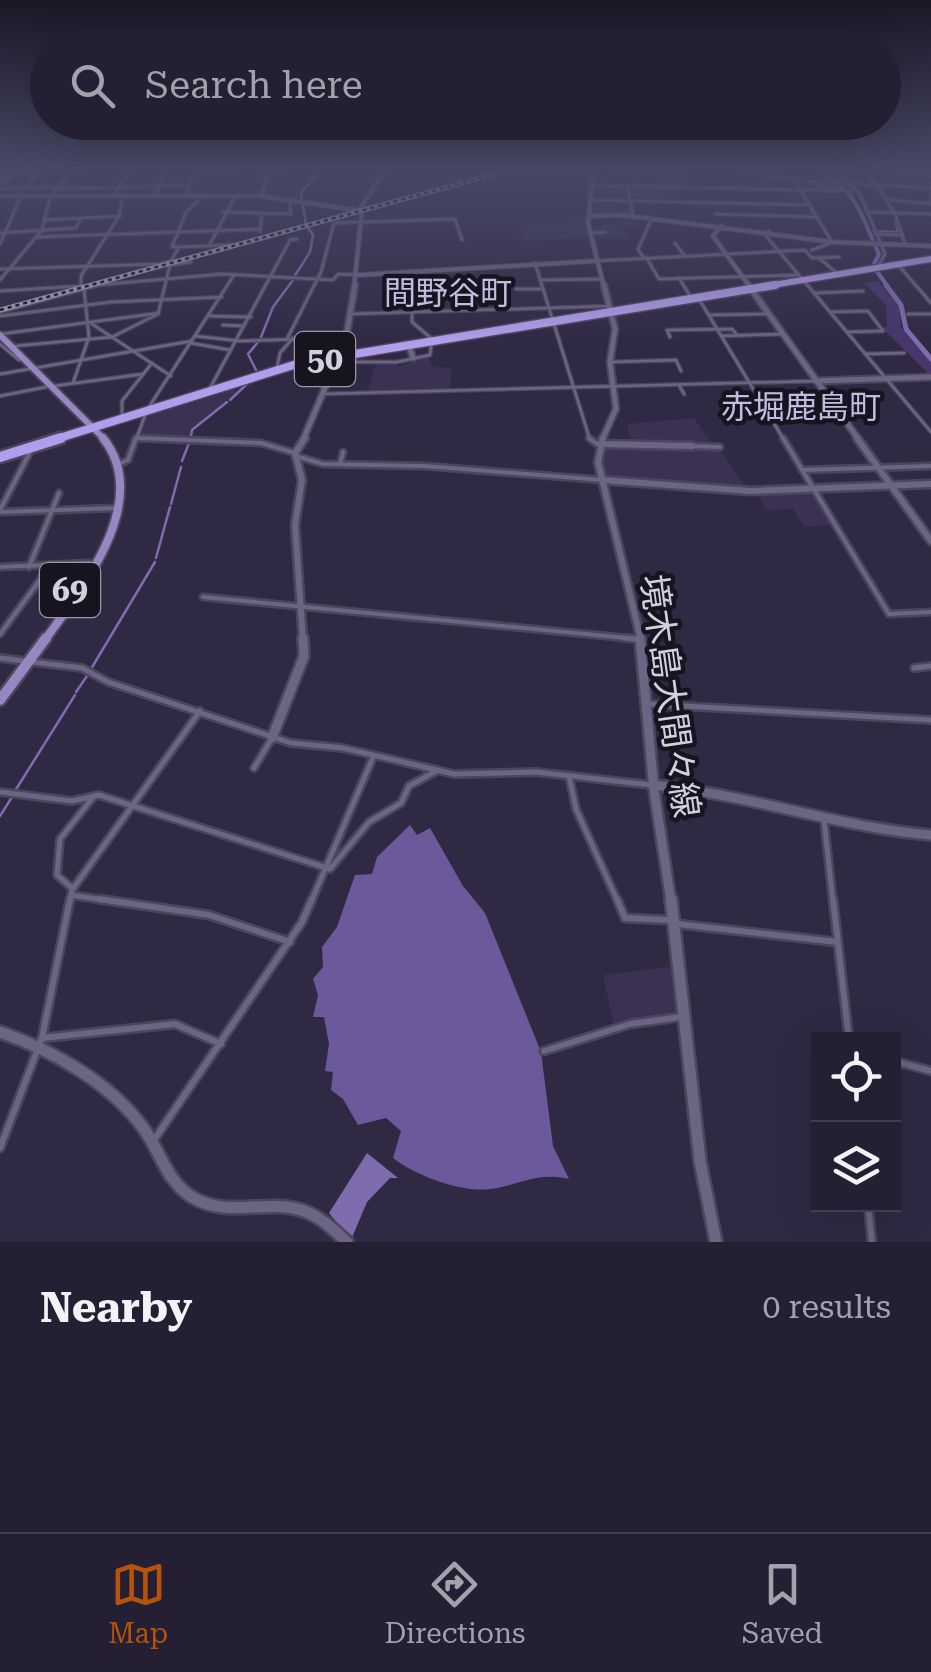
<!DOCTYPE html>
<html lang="en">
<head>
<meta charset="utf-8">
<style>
  body { margin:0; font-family:"Roboto Serif","Noto Sans JP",serif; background:#302c3f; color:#f1f3f6 }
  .controls { position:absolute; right:30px; bottom:30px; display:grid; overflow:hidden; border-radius:0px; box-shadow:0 10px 40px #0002 }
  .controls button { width:90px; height:90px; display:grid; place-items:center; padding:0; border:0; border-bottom:2px solid #413d4e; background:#241f33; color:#f1f3f6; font:50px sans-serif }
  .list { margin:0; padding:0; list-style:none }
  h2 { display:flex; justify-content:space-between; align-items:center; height:130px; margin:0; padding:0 40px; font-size:42px }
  h2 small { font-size:32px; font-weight:400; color:#a3a2ac }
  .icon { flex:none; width:55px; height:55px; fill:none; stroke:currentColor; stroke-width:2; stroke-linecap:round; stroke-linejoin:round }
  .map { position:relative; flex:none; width:931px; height:1242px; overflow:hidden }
  .search { position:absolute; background:#241f33; box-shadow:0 10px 40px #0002; left:30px; right:30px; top:30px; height:110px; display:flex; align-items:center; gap:25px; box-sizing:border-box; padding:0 35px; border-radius:55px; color:#a3a2ac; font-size:38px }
  .sheet { height:290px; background:#241f33 }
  nav { display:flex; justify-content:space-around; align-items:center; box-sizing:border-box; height:140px; border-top:2px solid #413d4e; background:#241f33; font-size:28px; color:#a3a2ac }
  nav a { display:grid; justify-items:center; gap:5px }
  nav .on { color:#b45309 }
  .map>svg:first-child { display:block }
  .built { fill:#3b3253 }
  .green { fill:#46366c }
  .forest { fill:#6c599b }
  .water { fill:#7f6caf }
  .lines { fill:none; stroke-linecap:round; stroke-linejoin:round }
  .stream { stroke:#7f6caf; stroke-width:2.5 }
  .river-far1 { stroke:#7f6caf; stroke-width:4 }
  .river { stroke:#7f6caf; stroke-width:5 }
  .street-far3-casing { stroke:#4c465c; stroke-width:5 }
  .street-far2-casing { stroke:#4c465c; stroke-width:9 }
  .street-far1-casing { stroke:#4c465c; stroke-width:10 }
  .street-casing { stroke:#4c465c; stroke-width:11 }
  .secondary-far4-casing { stroke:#4c465c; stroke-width:6 }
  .secondary-far3-casing { stroke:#4c465c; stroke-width:9 }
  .secondary-far2-casing { stroke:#4c465c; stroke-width:11 }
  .secondary-far1-casing { stroke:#4c465c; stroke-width:14 }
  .secondary-casing { stroke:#4c465c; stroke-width:16 }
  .primary-far2-casing { stroke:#4c465c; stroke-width:10 }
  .primary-far1-casing { stroke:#4c465c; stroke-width:12 }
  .primary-casing { stroke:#4c465c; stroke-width:15 }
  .highway-far2-casing { stroke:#4c465c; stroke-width:9 }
  .highway-far1-casing { stroke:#4c465c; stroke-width:11 }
  .highway-casing { stroke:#4c465c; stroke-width:15 }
  .street-far3 { stroke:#6b6483; stroke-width:2.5 }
  .street-far2 { stroke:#6b6483; stroke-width:4 }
  .street-far1 { stroke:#6b6483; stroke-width:5 }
  .street { stroke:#6b6483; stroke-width:6 }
  .secondary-far4 { stroke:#6b6483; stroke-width:4 }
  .secondary-far3 { stroke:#6b6483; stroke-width:5 }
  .secondary-far2 { stroke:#6b6483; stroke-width:6 }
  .secondary-far1 { stroke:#6b6483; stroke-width:9 }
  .secondary { stroke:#6b6483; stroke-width:11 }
  .primary-far2 { stroke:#9686c2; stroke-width:6 }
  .primary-far1 { stroke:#9686c2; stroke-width:8 }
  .primary { stroke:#9686c2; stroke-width:10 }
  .highway-far2 { stroke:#b29dec; stroke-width:6 }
  .highway-far1 { stroke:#b29dec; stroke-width:8 }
  .highway { stroke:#b29dec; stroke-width:10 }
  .rail-casing { stroke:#a49fb3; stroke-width:5 }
  .rail { stroke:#171420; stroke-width:2.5; stroke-dasharray:4; stroke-linecap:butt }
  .labels { text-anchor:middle; stroke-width:9; stroke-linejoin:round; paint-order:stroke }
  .far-quarter-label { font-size:32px; fill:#c4bcdf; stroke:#171420 }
  .shield { fill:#171420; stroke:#9b97a6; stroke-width:2.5 }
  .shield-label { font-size:32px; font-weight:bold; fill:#d3cfe0 }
  .street-label { font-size:35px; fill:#d3cfe0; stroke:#171420 }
</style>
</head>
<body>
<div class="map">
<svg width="931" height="1242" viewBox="0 0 931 1242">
  <rect width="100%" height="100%" fill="#302944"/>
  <g class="built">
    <path d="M 510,169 L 592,170 L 578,177 L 505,176 L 474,180 L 362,210 Z"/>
    <path d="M 616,169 L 694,169 L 691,179 L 646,185 L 676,189 L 679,201 L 629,196 L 627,186 L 644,183 L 615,182 L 609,181 L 609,176 L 592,176 L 628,173 Z"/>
    <path d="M 588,187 L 625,187 L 628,200 L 616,200 L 617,207 L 630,208 L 638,224 L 649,227 L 622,225 L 629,238 L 592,238 L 590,226 L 619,223 L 621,215 L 592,216 L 591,202 L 603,200 L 602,195 L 588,194 Z"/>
    <path d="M 588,217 L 589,238 L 524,241 L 517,229 L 526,222 L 565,222 L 563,218 Z"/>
    <path d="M 428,356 L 433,367 L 452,368 L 449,391 L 366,396 L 376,363 L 395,362 L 399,367 Z"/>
    <path d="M 223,388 L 238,391 L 191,430 L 190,436 L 140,436 L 150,411 L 199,395 L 218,400 L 209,396 Z"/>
    <path d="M 694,418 L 714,446 L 631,444 L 627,424 Z"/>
    <path d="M 602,446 L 719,448 L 748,490 L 604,479 Z"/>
    <path d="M 812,489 L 834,525 L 804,527 L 793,509 L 766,510 L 757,492 Z"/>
    <path d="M 669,967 L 677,970 L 679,1015 L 614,1026 L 603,975 Z"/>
  </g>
  <path class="green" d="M 878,281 L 899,307 L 901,327 L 931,363 L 931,376 L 882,328 L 887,327 L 886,305 L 864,283 Z"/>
  <path class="forest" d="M 410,825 L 417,835 L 430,828 L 463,886 L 485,913 L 541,1052 L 553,1146 L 569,1179 C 537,1172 523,1184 491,1189 C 462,1193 416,1176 393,1158 L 401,1131 L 386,1118 L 358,1125 L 343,1099 L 331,1090 L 333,1072 L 325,1071 L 329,1044 L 324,1017 L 313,1017 L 318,995 L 313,979 L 323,967 L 322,947 L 337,927 L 355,875 L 372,874 L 377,857 Z"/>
  <path class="water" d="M 367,1153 L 398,1178 L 390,1178 L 367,1202 L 351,1240 L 329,1213 Z"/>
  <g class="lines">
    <g class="stream">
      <path d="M 865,169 L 875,184"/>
      <path d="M 853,185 L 859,192"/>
      <path d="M 306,225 L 301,193 L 315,176"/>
      <path d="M 873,231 L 898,232 L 895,219"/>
      <path d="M 294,277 L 310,252 L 313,235 L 307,226"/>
      <path d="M 261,337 L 273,307 L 293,280"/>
      <path d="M 257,372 L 248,354 L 259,341"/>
      <path d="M 230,400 L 247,384"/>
      <path d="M 191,436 L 192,430 L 227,402"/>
      <path d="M 182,461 L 191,438"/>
      <path d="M 171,504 L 181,467"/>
      <path d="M 156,558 L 170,507"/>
      <path d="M 91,669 L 155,562"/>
      <path d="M 76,692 L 87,676"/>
      <path d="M 15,791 L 75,695"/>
      <path d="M 0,816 L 12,797"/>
    </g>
    <path class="river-far1" d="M 814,169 C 859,192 859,211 879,254 L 873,266 L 888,287"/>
    <path class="river" d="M 886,285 L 901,305 L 906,329 L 931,359"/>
    <g class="street-far3-casing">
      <g id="street-far3">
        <path d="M 614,169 L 630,172"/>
        <path d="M 733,169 L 803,181 L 931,188"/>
        <path d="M 834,169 L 860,194 L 885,254 L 879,265"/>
        <path d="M 925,169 L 931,176"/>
        <path d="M 194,170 L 241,169"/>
        <path d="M 563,170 L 594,169"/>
        <path d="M 262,171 L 286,170"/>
        <path d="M 794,180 L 832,242"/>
        <path d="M 0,181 L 10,177"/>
        <path d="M 811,183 L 836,188"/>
        <path d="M 931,184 L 931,203"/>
        <path d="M 588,185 L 851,191"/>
        <path d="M 627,185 L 633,215"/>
        <path d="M 877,186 L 895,214 L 905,244"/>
        <path d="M 0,188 L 18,169"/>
        <path d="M 25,188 L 42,169"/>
        <path d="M 0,189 L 55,187"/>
        <path d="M 57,189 L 190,185"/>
        <path d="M 114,195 L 130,169"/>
        <path d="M 154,196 L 168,169"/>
        <path d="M 185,196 L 194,172"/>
        <path d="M 886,199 L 931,204"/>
        <path d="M 590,200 L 810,205"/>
        <path d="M 223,212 L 291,214 L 290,203"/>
        <path d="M 867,212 L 931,214"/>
        <path d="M 716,214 L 818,217"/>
        <path d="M 44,220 L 120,216"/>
        <path d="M 769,231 L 766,236 L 931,432"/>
        <path d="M 260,232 L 262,213"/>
        <path d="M 0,233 L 76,228 L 81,218"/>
        <path d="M 590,233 L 605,232"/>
        <path d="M 875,234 L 900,235"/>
        <path d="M 36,237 L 260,229"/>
        <path d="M 675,243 L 684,255"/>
        <path d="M 0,244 L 22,194"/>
        <path d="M 209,246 L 235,197"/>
        <path d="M 179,247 L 172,247 L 186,212 L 201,198"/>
        <path d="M 179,247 L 232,245"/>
        <path d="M 812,250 L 834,242"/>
        <path d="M 643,257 L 638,249 L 652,218"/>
        <path d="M 646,257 L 659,279 L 799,275"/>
        <path d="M 819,258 L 838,274"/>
        <path d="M 595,261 L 805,250 L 812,258 L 839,257"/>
        <path d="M 535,263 L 590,440"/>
        <path d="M 900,267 L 931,303"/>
        <path d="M 0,269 L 161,264 L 171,261 L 179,247"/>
        <path d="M 679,278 L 692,299"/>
        <path d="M 0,280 L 42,230 L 50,197 L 72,169"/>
        <path d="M 542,280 L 602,279"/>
        <path d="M 516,289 L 541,289"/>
        <path d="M 0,291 L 81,286 L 81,276 L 119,216 L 123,195"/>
        <path d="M 815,293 L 863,291"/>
        <path d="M 699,299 L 784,440"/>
        <path d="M 0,312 L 98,285 L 222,274 L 333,280 L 338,274 L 358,275"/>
        <path d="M 830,312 L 868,311 L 883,331 L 847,332"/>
        <path d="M 350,314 L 610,306"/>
        <path d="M 908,314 L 931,314"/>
        <path d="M 709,315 L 769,314"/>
        <path d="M 0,316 L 111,302 L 222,297"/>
        <path d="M 210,316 L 251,317"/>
        <path d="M 92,324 L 171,376"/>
        <path d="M 223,325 L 244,326"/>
        <path d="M 1,334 L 159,313"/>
        <path d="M 195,336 L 240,341 L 344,338"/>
        <path d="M 722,336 L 782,334"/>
        <path d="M 288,337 L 321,272 L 334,223 L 455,219 L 462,240"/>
        <path d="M 670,337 L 667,330 L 732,329 L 737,335"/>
        <path d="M 191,343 L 230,350"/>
        <path d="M 0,344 L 19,360"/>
        <path d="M 15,346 L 112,337 L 158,314 L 170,265 L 191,262"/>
        <path d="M 865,354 L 904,353"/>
        <path d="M 338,362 L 397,362 L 430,355 L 432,339 L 412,322 L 412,313"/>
        <path d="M 610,362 L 676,360 L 681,371"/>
        <path d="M 277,368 L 280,353 L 293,338"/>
        <path d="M 0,374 L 192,341"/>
        <path d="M 73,383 L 89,337 L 84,289"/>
        <path d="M 679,385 L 684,394"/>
        <path d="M 54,386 L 143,374"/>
        <path d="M 209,390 L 290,240 L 297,239"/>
        <path d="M 321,394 L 816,381"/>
        <path d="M 0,396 L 46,387"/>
        <path d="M 122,417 L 122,401 L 152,363"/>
        <path d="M 137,438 L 192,440"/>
        <path d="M 136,440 L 147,410 L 234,275"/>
      </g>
    </g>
    <g class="street-far2-casing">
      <g id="street-far2">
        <path d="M 137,438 L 261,443 L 295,453"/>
        <path d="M 589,438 L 597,444"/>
        <path d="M 783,438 L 889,614 L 931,612"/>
        <path d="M 692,446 L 720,447"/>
        <path d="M 296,456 L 323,464 L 424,466 L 602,480"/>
        <path d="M 119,464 L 128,460 L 136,438"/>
        <path d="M 340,464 L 343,452"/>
        <path d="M 802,470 L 931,466"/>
        <path d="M 0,510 L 30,452"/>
        <path d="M 0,512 L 116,508"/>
        <path d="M 0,567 L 89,563"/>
        <path d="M 29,567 L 59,493"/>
        <path d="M 203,597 L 637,639"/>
        <path d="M 0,634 L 51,565"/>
      </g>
    </g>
    <g class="street-far1-casing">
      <g id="street-far1">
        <path d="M 624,638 L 637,639"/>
        <path d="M 0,658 L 82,668 L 108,682 L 291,743 L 343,748 L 454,774 L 536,772 L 651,785"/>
        <path d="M 914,668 L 931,666"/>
        <path d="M 647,704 L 931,720"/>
        <path d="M 254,768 L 272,738"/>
        <path d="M 569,776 L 576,809 L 618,902"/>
        <path d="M 0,792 L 72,801 L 99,795 L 330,869 L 369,822 L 401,803 L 409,786 L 438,770"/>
        <path d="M 824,820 L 833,902"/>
        <path d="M 73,889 L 57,875 L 60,839 L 94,796"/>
        <path d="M 71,895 L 117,902"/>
        <path d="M 70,902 L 72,890 L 200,711"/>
        <path d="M 311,902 L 374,755"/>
      </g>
    </g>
    <g class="street-casing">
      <g id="street">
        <path d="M 99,899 L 209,915 L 290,942"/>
        <path d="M 617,899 L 625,918 L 669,920"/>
        <path d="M 833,899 L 849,1040"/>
        <path d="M 678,924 L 837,942"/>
        <path d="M 42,1038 L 175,1024 L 221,1044"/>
        <path d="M 544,1051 L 630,1024 L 680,1017"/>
        <path d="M 894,1061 L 931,1071"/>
        <path d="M 154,1140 L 302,922 L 312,899"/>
        <path d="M 0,1148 L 42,1038 L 70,899"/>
        <path d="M 868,1204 L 872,1242"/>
      </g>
    </g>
    <g class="secondary-far4-casing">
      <g id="secondary-far4">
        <path d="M 261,169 L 267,179 L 261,196"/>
        <path d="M 594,169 L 588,223 L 604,287"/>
        <path d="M 0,196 L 261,196 L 362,211 L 354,287"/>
        <path d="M 360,209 L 386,169"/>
        <path d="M 590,216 L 622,215 L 832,242 L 931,246"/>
        <path d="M 721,226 L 713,236 L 750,287"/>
        <path d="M 358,275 L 595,261"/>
      </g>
    </g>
    <g class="secondary-far3-casing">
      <g id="secondary-far3">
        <path d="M 748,285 L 859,440"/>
        <path d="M 409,345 L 413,358"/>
        <path d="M 816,381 L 931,377"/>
        <path d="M 303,440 L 346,338 L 355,285"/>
        <path d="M 602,440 L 616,409 L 610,362 L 615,329 L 604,285"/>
      </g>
    </g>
    <g class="secondary-far2-casing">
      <g id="secondary-far2">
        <path d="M 603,438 L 598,462 L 641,640"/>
        <path d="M 857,438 L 931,541"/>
        <path d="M 600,444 L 692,446"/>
        <path d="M 602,480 L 750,491 L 931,484"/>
        <path d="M 303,640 L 295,525 L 302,480 L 295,453 L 305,438"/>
      </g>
    </g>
    <g class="secondary-far1-casing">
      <g id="secondary-far1">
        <path d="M 640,638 L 654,790 L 671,902"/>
        <path d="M 272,738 L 304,656 L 303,638"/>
        <path d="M 653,785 C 747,794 837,827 931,835"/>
      </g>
    </g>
    <g class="secondary-casing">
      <g id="secondary">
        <path d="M 671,899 L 700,1161 L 716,1242"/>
        <path d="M 0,1032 C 52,1050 111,1083 144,1129 C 160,1151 167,1182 192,1197 C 228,1219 266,1198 304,1211 C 321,1217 334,1230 347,1242"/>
      </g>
    </g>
    <g class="primary-far2-casing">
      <path id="primary-far2" d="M 0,335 L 105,440"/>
    </g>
    <g class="primary-far1-casing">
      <path id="primary-far1" d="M 45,640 C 82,588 153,501 103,438"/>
    </g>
    <g class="primary-casing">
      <path id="primary" d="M 0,700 L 46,638"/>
    </g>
    <g class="highway-far2-casing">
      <path id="highway-far2" d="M 760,287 L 931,259"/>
    </g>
    <g class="highway-far1-casing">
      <path id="highway-far1" d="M 53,440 L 300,363 L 775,285"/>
    </g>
    <g class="highway-casing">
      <path id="highway" d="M 0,457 L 61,438"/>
    </g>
    <use href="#street-far3" class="street-far3"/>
    <use href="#street-far2" class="street-far2"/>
    <use href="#street-far1" class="street-far1"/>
    <use href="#street" class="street"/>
    <use href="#secondary-far4" class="secondary-far4"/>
    <use href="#secondary-far3" class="secondary-far3"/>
    <use href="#secondary-far2" class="secondary-far2"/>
    <use href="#secondary-far1" class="secondary-far1"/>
    <use href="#secondary" class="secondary"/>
    <use href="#primary-far2" class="primary-far2"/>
    <use href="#primary-far1" class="primary-far1"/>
    <use href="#primary" class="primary"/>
    <use href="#highway-far2" class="highway-far2"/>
    <use href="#highway-far1" class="highway-far1"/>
    <use href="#highway" class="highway"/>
    <g class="rail-casing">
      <path id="rail" d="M 0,310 L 513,169"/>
    </g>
    <use href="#rail" class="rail"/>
  </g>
  <linearGradient id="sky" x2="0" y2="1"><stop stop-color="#1a1725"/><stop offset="0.49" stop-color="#484967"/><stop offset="1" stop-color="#484967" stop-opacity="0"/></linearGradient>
  <rect width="931" height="343" fill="url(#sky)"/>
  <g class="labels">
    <g class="far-quarter-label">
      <text x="448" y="304">間野谷町</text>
      <text x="801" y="418">赤堀鹿島町</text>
    </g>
    <g class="shield">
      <rect x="295" y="332" width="60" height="54" rx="8"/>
      <rect x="40" y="563" width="60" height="54" rx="8"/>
    </g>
    <g class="shield-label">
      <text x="325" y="370">50</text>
      <text x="70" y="601">69</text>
    </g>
    <g class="street-label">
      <text transform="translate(670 696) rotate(82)" y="12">境木島大間々線</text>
    </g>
  </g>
</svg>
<div class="controls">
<button><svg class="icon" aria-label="locate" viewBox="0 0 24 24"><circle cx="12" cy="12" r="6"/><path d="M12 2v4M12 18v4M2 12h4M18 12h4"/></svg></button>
<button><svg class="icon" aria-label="layers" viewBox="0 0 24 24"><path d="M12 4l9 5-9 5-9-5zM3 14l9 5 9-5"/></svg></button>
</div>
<div class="search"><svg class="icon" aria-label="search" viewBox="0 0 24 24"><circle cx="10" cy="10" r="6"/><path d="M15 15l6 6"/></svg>Search here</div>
</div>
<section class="sheet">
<h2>Nearby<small>0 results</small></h2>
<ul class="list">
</ul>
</section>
<nav>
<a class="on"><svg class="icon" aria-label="map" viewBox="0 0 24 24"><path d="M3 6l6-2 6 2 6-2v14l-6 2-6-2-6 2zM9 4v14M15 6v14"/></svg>Map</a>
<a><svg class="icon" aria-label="directions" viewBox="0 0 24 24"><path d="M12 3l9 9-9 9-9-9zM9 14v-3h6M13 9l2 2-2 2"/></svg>Directions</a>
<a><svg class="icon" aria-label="saved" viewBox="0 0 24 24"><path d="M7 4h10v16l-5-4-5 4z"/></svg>Saved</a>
</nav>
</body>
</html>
